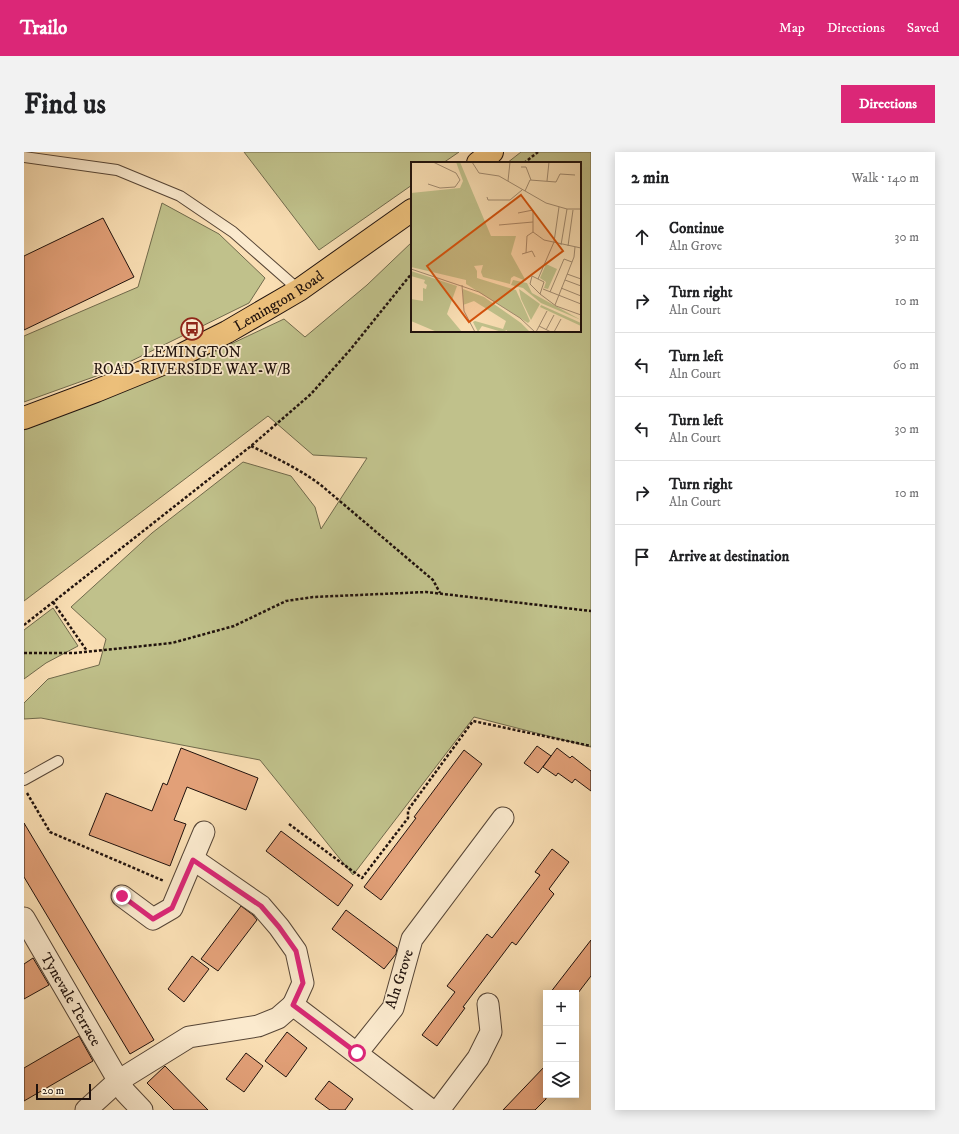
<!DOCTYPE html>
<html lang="en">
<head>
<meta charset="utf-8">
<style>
  body { margin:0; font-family:"IM FELL DW Pica",serif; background:#f2f2f2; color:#202124 }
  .controls { position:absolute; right:12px; bottom:12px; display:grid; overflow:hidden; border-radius:0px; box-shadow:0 2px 10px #0003 }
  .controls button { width:36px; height:36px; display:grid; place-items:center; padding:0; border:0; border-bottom:1px solid #e0e0e0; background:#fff; color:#202124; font:20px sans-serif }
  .scale { position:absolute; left:12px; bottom:10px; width:55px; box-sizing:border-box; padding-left:4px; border:2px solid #20120d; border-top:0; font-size:11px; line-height:14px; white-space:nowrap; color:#20120d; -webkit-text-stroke:3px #fbeace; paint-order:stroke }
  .stop { position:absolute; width:12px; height:12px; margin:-9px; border:3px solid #db2777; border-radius:50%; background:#fff }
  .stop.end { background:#db2777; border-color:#fff; box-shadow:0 1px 4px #0008 }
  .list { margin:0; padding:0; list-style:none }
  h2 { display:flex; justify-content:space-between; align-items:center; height:52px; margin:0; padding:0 16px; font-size:17px }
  h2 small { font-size:13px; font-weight:400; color:#757577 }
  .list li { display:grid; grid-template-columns:26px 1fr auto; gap:12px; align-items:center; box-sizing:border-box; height:64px; padding:0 16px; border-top:1px solid #e0e0e0 }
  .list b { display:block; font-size:15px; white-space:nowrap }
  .list p { margin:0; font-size:13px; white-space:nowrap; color:#757577 }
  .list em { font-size:13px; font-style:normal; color:#757577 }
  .icon { flex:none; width:22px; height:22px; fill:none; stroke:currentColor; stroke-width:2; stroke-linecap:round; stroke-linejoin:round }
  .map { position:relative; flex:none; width:567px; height:958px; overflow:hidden; border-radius:0px }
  header { display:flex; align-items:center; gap:24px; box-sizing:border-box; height:56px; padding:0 20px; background:#db2777; color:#fff }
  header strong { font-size:19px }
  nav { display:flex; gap:22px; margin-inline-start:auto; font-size:14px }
  .intro { display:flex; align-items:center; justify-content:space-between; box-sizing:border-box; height:96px; padding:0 24px }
  h1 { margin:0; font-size:28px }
  .button { padding:10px 18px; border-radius:0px; background:#db2777; color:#fff; font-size:14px; font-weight:700 }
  main { display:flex; gap:24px; padding:0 24px }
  aside { flex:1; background:#fff; border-radius:0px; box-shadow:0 2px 10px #0003 }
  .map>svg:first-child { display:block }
  .green { fill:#c0c18b; stroke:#706a4c }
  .building { fill:#e2a078; stroke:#20120d }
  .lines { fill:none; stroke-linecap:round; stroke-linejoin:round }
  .service-casing { stroke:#564536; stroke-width:12 }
  .minor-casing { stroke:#564536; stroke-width:23 }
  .primary-casing { stroke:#20120d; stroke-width:24 }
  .path { stroke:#20120d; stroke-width:2.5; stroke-dasharray:3 2; stroke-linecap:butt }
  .service { stroke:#fbeace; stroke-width:10 }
  .minor { stroke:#fbeace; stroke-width:21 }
  .primary { stroke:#ecbf7a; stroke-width:22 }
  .route { stroke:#db2777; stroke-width:5 }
  .labels { text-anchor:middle; stroke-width:3.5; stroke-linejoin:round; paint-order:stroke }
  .street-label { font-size:15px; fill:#20120d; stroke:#fbeace }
  .poi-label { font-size:15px; fill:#20120d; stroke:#fbeace }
  .inset-road { fill:none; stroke:#a28c71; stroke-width:1 }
  .view { fill:#d4520c; fill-opacity:0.15; stroke:#d4520c; stroke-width:2 }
  .inset-edge { fill:none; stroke:#20120d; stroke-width:2 }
</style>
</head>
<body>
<header>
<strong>Trailo</strong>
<nav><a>Map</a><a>Directions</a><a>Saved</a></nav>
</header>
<div class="intro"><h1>Find us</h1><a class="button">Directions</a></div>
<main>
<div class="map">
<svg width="567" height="958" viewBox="0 0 567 958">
  <rect width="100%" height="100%" fill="#f9deb3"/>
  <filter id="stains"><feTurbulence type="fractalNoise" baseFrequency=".005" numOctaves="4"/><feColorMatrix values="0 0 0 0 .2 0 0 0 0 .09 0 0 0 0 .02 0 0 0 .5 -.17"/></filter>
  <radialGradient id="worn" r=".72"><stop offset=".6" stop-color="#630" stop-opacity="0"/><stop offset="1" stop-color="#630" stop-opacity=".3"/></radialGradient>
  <g class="green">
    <path d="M 220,0 L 435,0 L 419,11 L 388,11 L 388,33 L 295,98 Z"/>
    <path d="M 497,0 L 567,0 L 567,595 L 450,565 L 329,723 L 236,608 L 17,566 L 0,567 L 0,551 L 24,527 L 75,513 L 82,487 L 47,455 L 128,381 L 219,310 L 267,324 L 291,355 L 297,377 L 343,306 L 289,303 L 244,264 L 0,449 L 0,278 L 154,217 L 260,167 L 281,185 L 343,133 L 388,90 L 388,179 L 556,179 L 556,11 L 483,11 Z"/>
    <path d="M 138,51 L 195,82 L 241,126 L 225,151 L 89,218 L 0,250 L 0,184 L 114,135 Z"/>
    <path d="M 29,456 L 54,494 L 22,511 L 0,527 L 0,478 Z"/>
  </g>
  <g class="building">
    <path d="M 79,66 L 110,125 L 0,178 L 0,104 Z"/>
    <path d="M 513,594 L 527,604 L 514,621 L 500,611 Z"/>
    <path d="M 157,596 L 234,626 L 222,658 L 163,635 L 150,668 L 162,672 L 146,714 L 65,683 L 82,641 L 128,659 L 139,631 L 143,633 Z"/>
    <path d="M 533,596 L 546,606 L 548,604 L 567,619 L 567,639 L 551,627 L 548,631 L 534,621 L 532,624 L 519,615 Z"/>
    <path d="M 440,598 L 458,612 L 357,748 L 340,735 L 392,666 L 390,665 Z"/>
    <path d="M 0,671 L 130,888 L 106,902 L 0,725 Z"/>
    <path d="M 257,679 L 329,733 L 314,754 L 242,699 Z"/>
    <path d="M 528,697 L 545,710 L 525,737 L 530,742 L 492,793 L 488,790 L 439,855 L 441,856 L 413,894 L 398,883 L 431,840 L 423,834 L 463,782 L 468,786 L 516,723 L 511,720 Z"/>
    <path d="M 217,754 L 229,763 L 233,768 L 194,819 L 177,807 Z"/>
    <path d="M 322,758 L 373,796 L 372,802 L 360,817 L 308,777 Z"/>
    <path d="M 567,788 L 567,824 L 554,841 L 526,841 Z"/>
    <path d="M 168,804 L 185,817 L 160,850 L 144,837 Z"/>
    <path d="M 9,806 L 25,833 L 0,847 L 0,812 Z"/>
    <path d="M 263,880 L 283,896 L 262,925 L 241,909 Z"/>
    <path d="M 55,884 L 69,909 L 0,949 L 0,916 Z"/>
    <path d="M 222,901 L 239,914 L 220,940 L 202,927 Z"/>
    <path d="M 522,913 L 522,947 L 511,958 L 479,958 Z"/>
    <path d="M 141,914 L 184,958 L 150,958 L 123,931 Z"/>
    <path d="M 305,929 L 329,947 L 321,958 L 306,958 L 291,947 Z"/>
  </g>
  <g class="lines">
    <g class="service-casing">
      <g id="service">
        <path d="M 0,5 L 93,18 L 156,44 L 209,80 L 275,138"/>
        <path d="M 0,628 L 34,609"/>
      </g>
    </g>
    <g class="minor-casing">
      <g id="minor">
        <path d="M 169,707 L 237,754 L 255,775 L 272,799 L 279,831 L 269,853"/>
        <path d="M 98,744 L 129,767 L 148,756 L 180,680"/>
        <path id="s1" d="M 0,766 L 101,940 L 118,958"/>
        <path d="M 333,901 L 369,856 L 388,787 L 479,666"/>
        <path d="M 62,958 L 94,929 L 165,885 L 234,874 L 254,866 L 269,853 L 407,958"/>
        <path d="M 415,958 L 454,906 L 467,880 L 464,852"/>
      </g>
    </g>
    <g class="primary-casing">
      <g id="primary">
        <path d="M 454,11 L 468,0"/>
        <path id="s2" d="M 0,266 L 72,239 L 143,210 L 203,180 L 275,138 L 388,58"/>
      </g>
    </g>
    <g class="path">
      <path d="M 500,11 L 514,0"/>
      <path d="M 227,294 C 252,306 276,317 298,334 L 409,428 L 416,441"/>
      <path d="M 29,450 L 63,499"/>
      <path d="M 0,473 L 227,294 L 287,242 L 326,198 L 388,121"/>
      <path d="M 0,501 L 51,501 L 148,491 L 210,474 L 262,449 L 289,445 L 402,440 L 567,459"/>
      <path d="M 3,641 L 26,680 L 140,729"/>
      <path d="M 265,672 L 338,726 L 384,666 L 384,658 L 449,569 L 567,594"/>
    </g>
    <use href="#service" class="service"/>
    <use href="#minor" class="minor"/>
    <use href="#primary" class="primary"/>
  </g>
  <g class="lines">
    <path class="route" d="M 98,744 L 129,767 L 148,756 L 169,708 L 237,754 L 255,775 L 272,799 L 279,831 L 269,853 L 333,901"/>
  </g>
  <defs>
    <g id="bus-ring" transform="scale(1.15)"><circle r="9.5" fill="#fbeace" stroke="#8f2418" stroke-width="1.5"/><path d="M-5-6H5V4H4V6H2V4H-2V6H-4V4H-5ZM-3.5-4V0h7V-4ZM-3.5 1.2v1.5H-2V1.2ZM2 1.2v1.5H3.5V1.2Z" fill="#8f2418"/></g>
  </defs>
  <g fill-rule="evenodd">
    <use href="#bus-ring" x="168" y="177"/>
  </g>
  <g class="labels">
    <g class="street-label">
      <text dy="5" stroke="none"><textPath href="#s2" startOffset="281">Lemington Road</textPath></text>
      <text transform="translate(375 827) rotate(-72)" y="5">Aln Grove</text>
      <text dy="5" stroke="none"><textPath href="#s1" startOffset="94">Tynevale Terrace</textPath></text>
    </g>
    <g class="poi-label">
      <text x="168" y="205">LEMINGTON<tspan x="168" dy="17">ROAD-RIVERSIDE WAY-W/B</tspan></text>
    </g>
  </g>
  <g transform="translate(387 10)">
    <rect width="170" height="170" fill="#f9deb3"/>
    <path d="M 45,0 L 49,0 L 80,74 L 105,74 L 100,92 L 115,119 L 103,114 L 100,116 L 99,122 L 72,115 L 70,110 L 72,103 L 63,104 L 66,109 L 66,116 L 105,128 L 119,159 L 117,161 L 55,122 L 55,118 L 0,105 L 0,31 L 49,26 L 52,19 ZM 135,102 L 146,107 L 137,127 L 133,126 L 135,120 L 129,116 ZM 0,109 L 46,124 L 36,152 L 51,170 L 26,170 L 0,159 L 0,137 L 12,139 L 12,126 L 15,127 L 16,123 L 13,121 L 14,118 L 0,114 ZM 102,118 L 116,121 L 121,131 L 170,158 L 130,141 L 112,126 L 100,123 ZM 52,127 L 73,135 L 110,161 L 119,170 L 96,170 L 96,168 L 91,170 L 71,164 L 67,170 L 62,160 L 64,159 L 92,167 L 95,159 L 63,139 L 52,143 ZM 108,127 L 129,142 L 120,158 L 110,137 ZM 130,143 L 170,161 L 170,164 L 129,145 Z" fill="#c0c18b"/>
    <path class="inset-road" d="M 61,0 L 68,11 L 88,14 L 135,41 L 156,47 L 170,47M 110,5 L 115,5 L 120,18M 97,19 L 99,0M 136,19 L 138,0M 17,22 L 29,26 L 44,25 L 49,18 L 45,11 L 22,0M 114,29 L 119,18 L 145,20 L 149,12 L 164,13M 76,35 L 77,38 L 99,38 L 111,28M 107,51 L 122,48 L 122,70 L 133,78 L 170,86M 88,63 L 122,60M 150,83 L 156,47M 157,84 L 162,48M 115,91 L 116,74 L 122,70M 111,92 L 121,89 L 124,95M 0,107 L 68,130 L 109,156 L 124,170M 156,112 L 170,117M 127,117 L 143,80 L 148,45M 154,118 L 170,124M 51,123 L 53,149 L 64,170M 150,126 L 170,134M 132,127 L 170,142M 139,130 L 153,97 L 161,100M 129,132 L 133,120 L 121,114 L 119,122 L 129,132 L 145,144 L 170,153M 144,143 L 163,95 L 164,85M 128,164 L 140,170M 135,168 L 143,153M 125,170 L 136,149M 143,170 L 150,157"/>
    <path class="view" d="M 110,33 L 152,89 L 58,160 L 16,104 Z"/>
    <rect width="170" height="170" class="inset-edge"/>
  </g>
  <rect width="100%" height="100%" filter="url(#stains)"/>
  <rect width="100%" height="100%" fill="url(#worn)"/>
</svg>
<div class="controls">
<button>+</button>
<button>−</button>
<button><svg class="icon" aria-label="layers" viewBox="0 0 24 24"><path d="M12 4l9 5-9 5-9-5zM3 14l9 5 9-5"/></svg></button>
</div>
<div class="scale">20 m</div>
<div class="stop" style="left:333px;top:901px"></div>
<div class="stop end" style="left:98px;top:744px"></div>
</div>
<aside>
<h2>2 min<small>Walk · 140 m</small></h2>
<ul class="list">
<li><svg class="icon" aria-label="ahead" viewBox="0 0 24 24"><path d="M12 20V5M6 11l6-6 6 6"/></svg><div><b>Continue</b><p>Aln Grove</p></div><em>30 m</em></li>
<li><svg class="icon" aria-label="right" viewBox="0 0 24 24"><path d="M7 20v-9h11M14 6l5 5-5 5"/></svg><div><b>Turn right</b><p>Aln Court</p></div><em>10 m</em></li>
<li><svg class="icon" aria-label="left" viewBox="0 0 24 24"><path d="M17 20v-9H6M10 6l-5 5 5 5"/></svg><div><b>Turn left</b><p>Aln Court</p></div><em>60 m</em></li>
<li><svg class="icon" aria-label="left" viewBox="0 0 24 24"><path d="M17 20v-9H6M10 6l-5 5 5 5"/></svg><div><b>Turn left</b><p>Aln Court</p></div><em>30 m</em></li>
<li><svg class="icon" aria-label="right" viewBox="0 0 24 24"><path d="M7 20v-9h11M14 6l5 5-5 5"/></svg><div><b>Turn right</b><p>Aln Court</p></div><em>10 m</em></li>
<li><svg class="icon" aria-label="arrive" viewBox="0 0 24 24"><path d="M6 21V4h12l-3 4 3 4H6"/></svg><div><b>Arrive at destination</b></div></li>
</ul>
</aside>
</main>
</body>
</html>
